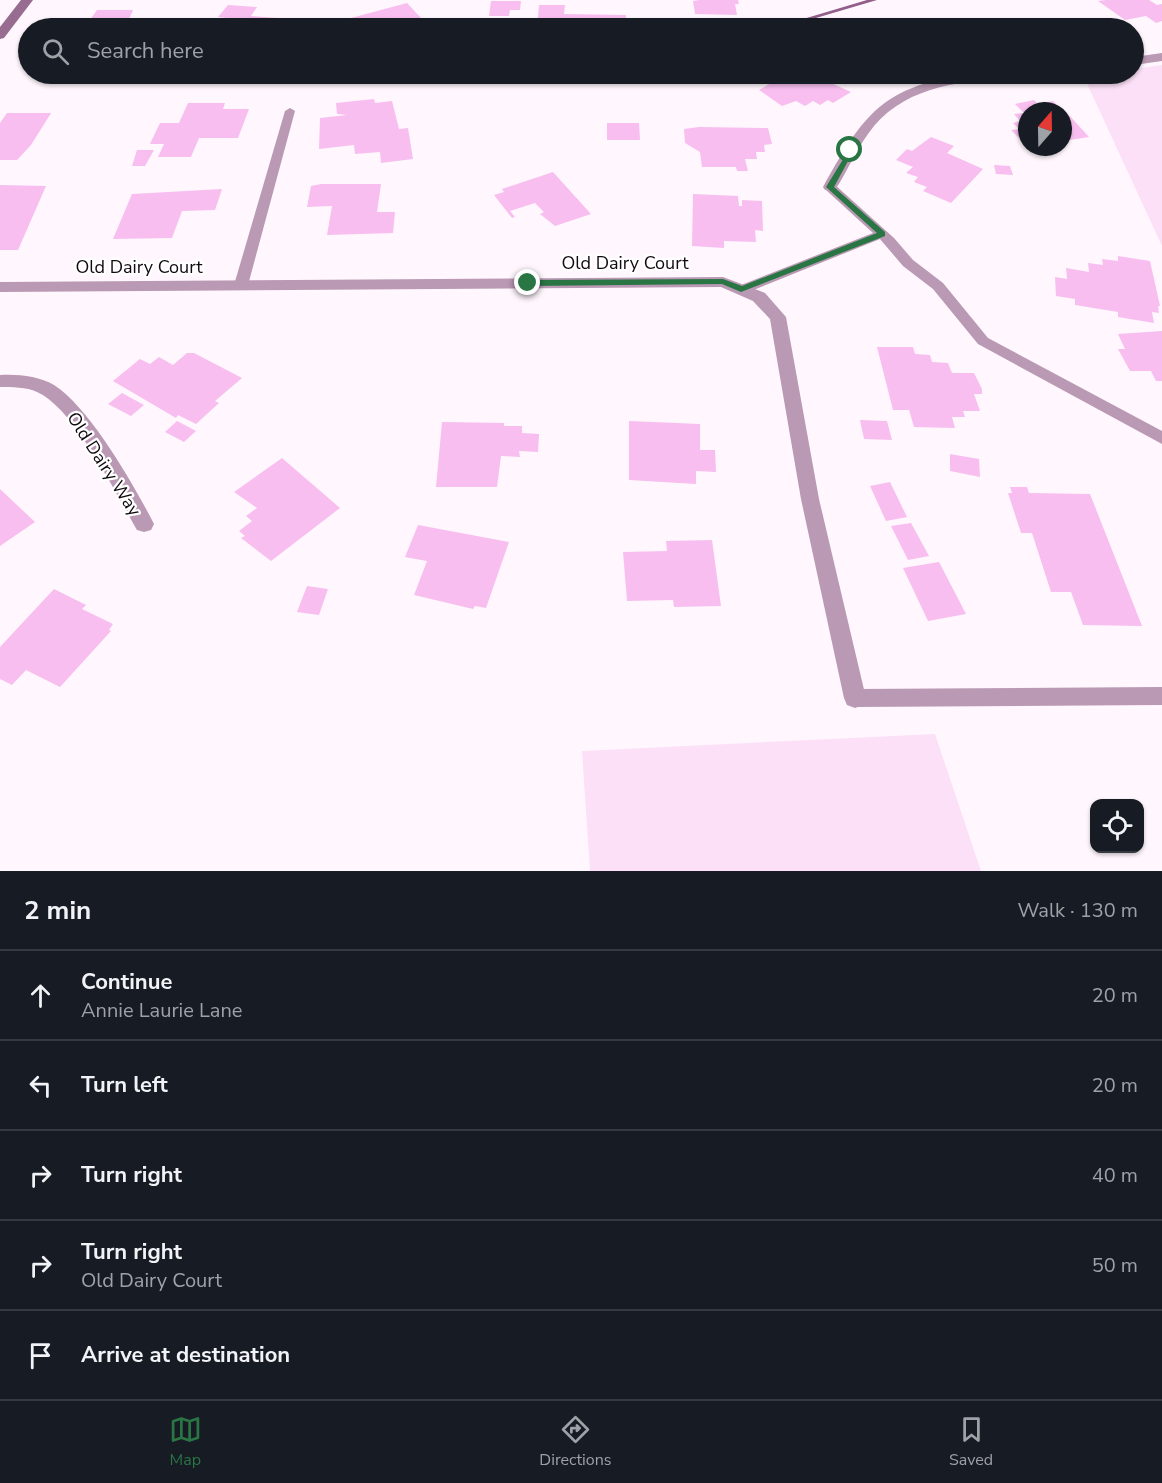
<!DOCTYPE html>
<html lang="en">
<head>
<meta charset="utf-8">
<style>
  body { margin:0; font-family:"Nunito Sans",sans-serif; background:#242831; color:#f1f3f6 }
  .controls { position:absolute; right:18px; bottom:18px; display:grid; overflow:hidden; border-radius:12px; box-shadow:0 2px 4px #0004 }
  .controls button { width:54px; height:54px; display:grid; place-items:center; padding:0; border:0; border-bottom:2px solid #363941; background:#171b24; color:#f1f3f6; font:30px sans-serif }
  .compass { position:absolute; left:1018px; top:102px; width:54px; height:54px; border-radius:50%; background:#171b24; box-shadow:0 2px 4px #0004; rotate:20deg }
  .stop { position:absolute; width:18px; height:18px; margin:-14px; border:4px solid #297544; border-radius:50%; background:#fff }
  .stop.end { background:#297544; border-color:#fff; box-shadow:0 2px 6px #0008 }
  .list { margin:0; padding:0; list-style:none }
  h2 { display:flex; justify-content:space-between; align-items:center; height:78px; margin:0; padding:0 24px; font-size:26px }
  h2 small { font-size:20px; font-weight:400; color:#9ea1a6 }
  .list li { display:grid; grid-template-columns:39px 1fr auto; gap:18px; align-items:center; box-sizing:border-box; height:90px; padding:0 24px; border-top:2px solid #363941 }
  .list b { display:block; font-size:22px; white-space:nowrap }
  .list p { margin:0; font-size:20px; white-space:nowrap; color:#9ea1a6 }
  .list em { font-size:20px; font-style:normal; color:#9ea1a6 }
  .icon { flex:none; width:33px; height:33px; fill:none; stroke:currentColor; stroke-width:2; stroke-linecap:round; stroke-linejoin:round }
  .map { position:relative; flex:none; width:1162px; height:871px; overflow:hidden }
  .search { position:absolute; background:#171b24; box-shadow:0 2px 4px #0004; left:18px; right:18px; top:18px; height:66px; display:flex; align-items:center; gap:15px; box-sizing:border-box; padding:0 21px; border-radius:33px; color:#9ea1a6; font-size:22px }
  .sheet { height:528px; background:#171b24 }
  nav { display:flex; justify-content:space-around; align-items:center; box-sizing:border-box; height:84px; border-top:2px solid #363941; background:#171b24; font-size:16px; color:#9ea1a6 }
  nav a { display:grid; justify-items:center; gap:3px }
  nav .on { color:#297544 }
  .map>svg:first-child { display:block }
  .green { fill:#fce0f7 }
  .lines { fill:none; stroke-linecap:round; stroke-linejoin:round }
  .stream { fill:#915f8a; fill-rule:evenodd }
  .building { fill:#f8beef }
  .lane { fill:#b999b3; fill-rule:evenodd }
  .street { fill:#b999b3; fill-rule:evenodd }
  .secondary { fill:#986b91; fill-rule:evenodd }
  .route { fill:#297544 }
  .labels { text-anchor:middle; stroke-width:4.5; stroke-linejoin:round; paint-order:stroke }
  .street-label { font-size:18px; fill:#110b10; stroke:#fff }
</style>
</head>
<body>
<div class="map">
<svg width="1162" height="871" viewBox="0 0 1162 871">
  <rect width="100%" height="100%" fill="#fff7fd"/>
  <g class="green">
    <path d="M 1162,65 L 1162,246 L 1083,75 L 1134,74 L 1134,69 Z"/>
    <path d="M 935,734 L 981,871 L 590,871 L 582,751 Z"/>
  </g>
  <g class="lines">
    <path class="stream" d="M 867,0 L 877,0 L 782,28 L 773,28 Z"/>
  </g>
  <g class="building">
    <path d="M 699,0 L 738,0 L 739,4 L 735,4 L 737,15 L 695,14 L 693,1 Z"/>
    <path d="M 1106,0 L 1149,0 L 1157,5 L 1162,4 L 1162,21 L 1156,23 L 1146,16 L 1125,20 L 1098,1 Z"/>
    <path d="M 491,1 L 521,1 L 520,10 L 510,10 L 509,16 L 489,16 Z"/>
    <path d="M 407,3 L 422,19 L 389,28 L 342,28 L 336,22 Z"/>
    <path d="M 228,5 L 257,7 L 251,16 L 316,21 L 311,28 L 227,28 L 235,19 L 218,17 Z"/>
    <path d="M 539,5 L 565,5 L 564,14 L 626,15 L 626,28 L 537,28 Z"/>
    <path d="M 97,10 L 133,10 L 125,28 L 84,28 Z"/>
    <path d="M 1025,18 L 1032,25 L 1037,25 L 1040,28 L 995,28 L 989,22 Z"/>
    <path d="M 954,24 L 956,28 L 927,28 L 925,25 Z"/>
    <path d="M 762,74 L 811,74 L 851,92 L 833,103 L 828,100 L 820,105 L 813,101 L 805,106 L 796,101 L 782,106 L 759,90 L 771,83 L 758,76 Z"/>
    <path d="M 851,74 L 873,74 L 876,75 L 866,81 Z"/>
    <path d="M 374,99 L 375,103 L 392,101 L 399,129 L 408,128 L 413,159 L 381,163 L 380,152 L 355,154 L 354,145 L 319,149 L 320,118 L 347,115 L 337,114 L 336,103 Z"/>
    <path d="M 1034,100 L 1038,104 L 1053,101 L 1063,111 L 1027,111 L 1027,146 L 1011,130 L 1019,129 L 1013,123 L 1020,121 L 1014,114 L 1024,113 L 1015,104 Z"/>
    <path d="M 188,103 L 225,103 L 223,109 L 249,109 L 238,138 L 199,138 L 191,157 L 158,157 L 164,144 L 150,144 L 160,123 L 179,123 Z"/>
    <path d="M 1063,111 L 1069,115 L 1089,137 L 1063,141 Z"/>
    <path d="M 7,113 L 51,113 L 31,145 L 17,160 L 0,160 L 0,123 Z"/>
    <path d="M 607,123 L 639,123 L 640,140 L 607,140 Z"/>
    <path d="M 699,127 L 768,128 L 772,144 L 764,145 L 765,152 L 756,152 L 757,159 L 745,159 L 748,171 L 737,171 L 736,167 L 702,167 L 700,152 L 685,143 L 684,129 Z"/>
    <path d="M 931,137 L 954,146 L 947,153 L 983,169 L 951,203 L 923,191 L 927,187 L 914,182 L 918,177 L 906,173 L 913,167 L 896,160 L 907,149 L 912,151 Z"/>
    <path d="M 137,150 L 154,150 L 145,166 L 132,166 Z"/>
    <path d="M 994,165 L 1010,166 L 1013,175 L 996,174 Z"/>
    <path d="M 553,172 L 591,214 L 555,226 L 540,214 L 544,212 L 535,203 L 510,211 L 515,217 L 512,218 L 494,195 L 504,192 L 502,189 Z"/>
    <path d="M 321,184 L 381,184 L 377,212 L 395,212 L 393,233 L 327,235 L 332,206 L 307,207 L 311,186 Z"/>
    <path d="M 0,185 L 46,186 L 18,250 L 0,250 Z"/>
    <path d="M 222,189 L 215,210 L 182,211 L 172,238 L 113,239 L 132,194 Z"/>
    <path d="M 693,194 L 738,196 L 739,206 L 742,206 L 742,200 L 762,201 L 763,231 L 755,230 L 756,242 L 724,241 L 724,248 L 692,246 Z"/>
    <path d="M 1118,256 L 1150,261 L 1160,306 L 1158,306 L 1159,313 L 1152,312 L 1154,323 L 1118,317 L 1118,312 L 1075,305 L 1075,299 L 1056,296 L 1055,277 L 1067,279 L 1066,268 L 1089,272 L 1088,263 L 1103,265 L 1102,259 L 1118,261 Z"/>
    <path d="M 1162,331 L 1162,381 L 1156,381 L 1151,371 L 1130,371 L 1118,349 L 1125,349 L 1118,334 Z"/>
    <path d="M 877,347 L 913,347 L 915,354 L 930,355 L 932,362 L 948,363 L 952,373 L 974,373 L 982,389 L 982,394 L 974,394 L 980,411 L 963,411 L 965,417 L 952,417 L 955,428 L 914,427 L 909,410 L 893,410 Z"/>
    <path d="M 187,353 L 194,353 L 242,378 L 215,401 L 219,403 L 196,424 L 178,415 L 176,418 L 113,381 L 140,359 L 150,364 L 159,357 L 173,365 Z"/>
    <path d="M 122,393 L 144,405 L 131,416 L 108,404 Z"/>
    <path d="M 860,420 L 887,421 L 892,440 L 864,439 Z"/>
    <path d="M 177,421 L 196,431 L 184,442 L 165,432 Z"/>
    <path d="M 629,421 L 700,424 L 700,450 L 715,450 L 716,472 L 696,471 L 696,484 L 629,480 Z"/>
    <path d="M 442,422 L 504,423 L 504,426 L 522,426 L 522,433 L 539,434 L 538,452 L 519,451 L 520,457 L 501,456 L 497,487 L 436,487 Z"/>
    <path d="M 950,454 L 979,459 L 980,477 L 950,471 Z"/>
    <path d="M 282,458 L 340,508 L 271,561 L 241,538 L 245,536 L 239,531 L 252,521 L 246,516 L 257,508 L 234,492 Z"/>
    <path d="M 890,482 L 907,517 L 886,521 L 870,486 Z"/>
    <path d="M 1010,487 L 1027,487 L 1029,493 L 1090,494 L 1142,626 L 1083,625 L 1071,592 L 1051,592 L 1032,533 L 1021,533 L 1008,493 L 1012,493 Z"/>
    <path d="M 0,489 L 35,522 L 0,546 Z"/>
    <path d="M 911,523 L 929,556 L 908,560 L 891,526 Z"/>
    <path d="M 418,525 L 509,542 L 486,608 L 475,606 L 473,609 L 414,595 L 427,561 L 405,557 Z"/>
    <path d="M 712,540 L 721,606 L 674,607 L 673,600 L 627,601 L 623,552 L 667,551 L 666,541 Z"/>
    <path d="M 939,562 L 966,614 L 928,621 L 903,568 Z"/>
    <path d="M 307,586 L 328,589 L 319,615 L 297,612 Z"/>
    <path d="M 54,589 L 86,605 L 82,609 L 113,624 L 109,630 L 111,631 L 60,687 L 26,670 L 12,685 L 0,679 L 0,647 Z"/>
  </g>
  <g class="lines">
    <g class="lane">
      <path d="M 290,108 L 295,111 L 248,285 L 246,288 L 236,288 L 234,285 L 285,111 Z"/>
      <path d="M 830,183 L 834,184 L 894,238 L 913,260 L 943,283 L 988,338 L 1162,431 L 1162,444 L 978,344 L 933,289 L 903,266 L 880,239 L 746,293 L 736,293 L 734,290 L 736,287 L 873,233 L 826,190 L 826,184 Z"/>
      <path d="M 1162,687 L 1162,705 L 855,707 L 849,704 L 846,698 L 849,692 L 855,689 Z"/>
    </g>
    <g class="street">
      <path d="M 1162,53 L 1162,61 L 1134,65 L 1134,57 Z"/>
      <path d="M 971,74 L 1013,74 L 1007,78 C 954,82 900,88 868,134 C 855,152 847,172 835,190 L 825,190 L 823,187 C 864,113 883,86 971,74 Z"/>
      <path d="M 723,277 L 765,293 L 786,317 L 819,499 L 866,698 L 863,705 L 855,708 L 847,705 L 844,698 L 801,499 L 770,319 L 753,301 L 721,287 L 0,292 L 0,282 Z"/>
      <path d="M 0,375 C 18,374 39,376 54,385 C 90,408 134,485 154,524 L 151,530 L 144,532 L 137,530 C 116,494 74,408 37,392 C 26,387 12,387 0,387 Z"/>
    </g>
    <path class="secondary" d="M 21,0 L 33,0 L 4,38 L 0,39 L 0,27 Z"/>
  </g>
  <path class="route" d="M 850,148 L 854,150 L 834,187 L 885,232 L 885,236 L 741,292 L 722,284 L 528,286 L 524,283 L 528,280 L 723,279 L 742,286 L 877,233 L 826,187 Z"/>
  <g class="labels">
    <g class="street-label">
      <text x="625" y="269">Old Dairy Court</text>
      <text x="139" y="273">Old Dairy Court</text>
      <text transform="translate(104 464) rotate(57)" y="6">Old Dairy Way</text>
    </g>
  </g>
</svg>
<div class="controls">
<button><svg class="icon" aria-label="locate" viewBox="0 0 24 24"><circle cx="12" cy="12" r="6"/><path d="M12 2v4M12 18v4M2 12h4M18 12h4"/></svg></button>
</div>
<svg class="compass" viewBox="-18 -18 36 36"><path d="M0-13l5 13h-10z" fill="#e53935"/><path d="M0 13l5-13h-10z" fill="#9ea1a6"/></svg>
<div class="stop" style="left:850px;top:150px"></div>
<div class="stop end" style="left:528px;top:283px"></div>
<div class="search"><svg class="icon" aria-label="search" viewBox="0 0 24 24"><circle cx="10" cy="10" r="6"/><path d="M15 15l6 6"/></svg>Search here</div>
</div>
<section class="sheet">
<h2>2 min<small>Walk · 130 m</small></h2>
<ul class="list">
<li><svg class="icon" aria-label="ahead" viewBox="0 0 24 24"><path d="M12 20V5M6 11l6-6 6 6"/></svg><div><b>Continue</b><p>Annie Laurie Lane</p></div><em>20 m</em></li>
<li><svg class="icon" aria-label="left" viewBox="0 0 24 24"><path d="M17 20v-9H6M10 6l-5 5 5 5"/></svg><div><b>Turn left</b></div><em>20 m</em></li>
<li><svg class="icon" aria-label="right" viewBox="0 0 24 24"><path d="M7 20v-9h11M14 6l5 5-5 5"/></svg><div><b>Turn right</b></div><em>40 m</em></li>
<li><svg class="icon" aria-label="right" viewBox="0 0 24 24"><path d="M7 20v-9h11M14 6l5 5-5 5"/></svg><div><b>Turn right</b><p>Old Dairy Court</p></div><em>50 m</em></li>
<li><svg class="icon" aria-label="arrive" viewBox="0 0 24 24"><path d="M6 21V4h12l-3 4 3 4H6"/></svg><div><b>Arrive at destination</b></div></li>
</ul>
</section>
<nav>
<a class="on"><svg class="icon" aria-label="map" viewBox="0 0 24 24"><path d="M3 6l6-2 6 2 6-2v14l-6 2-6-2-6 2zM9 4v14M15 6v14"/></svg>Map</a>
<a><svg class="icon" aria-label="directions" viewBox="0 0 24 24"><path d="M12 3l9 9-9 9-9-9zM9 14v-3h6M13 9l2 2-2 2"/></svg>Directions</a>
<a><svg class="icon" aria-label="saved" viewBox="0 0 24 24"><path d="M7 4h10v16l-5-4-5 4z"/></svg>Saved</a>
</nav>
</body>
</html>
